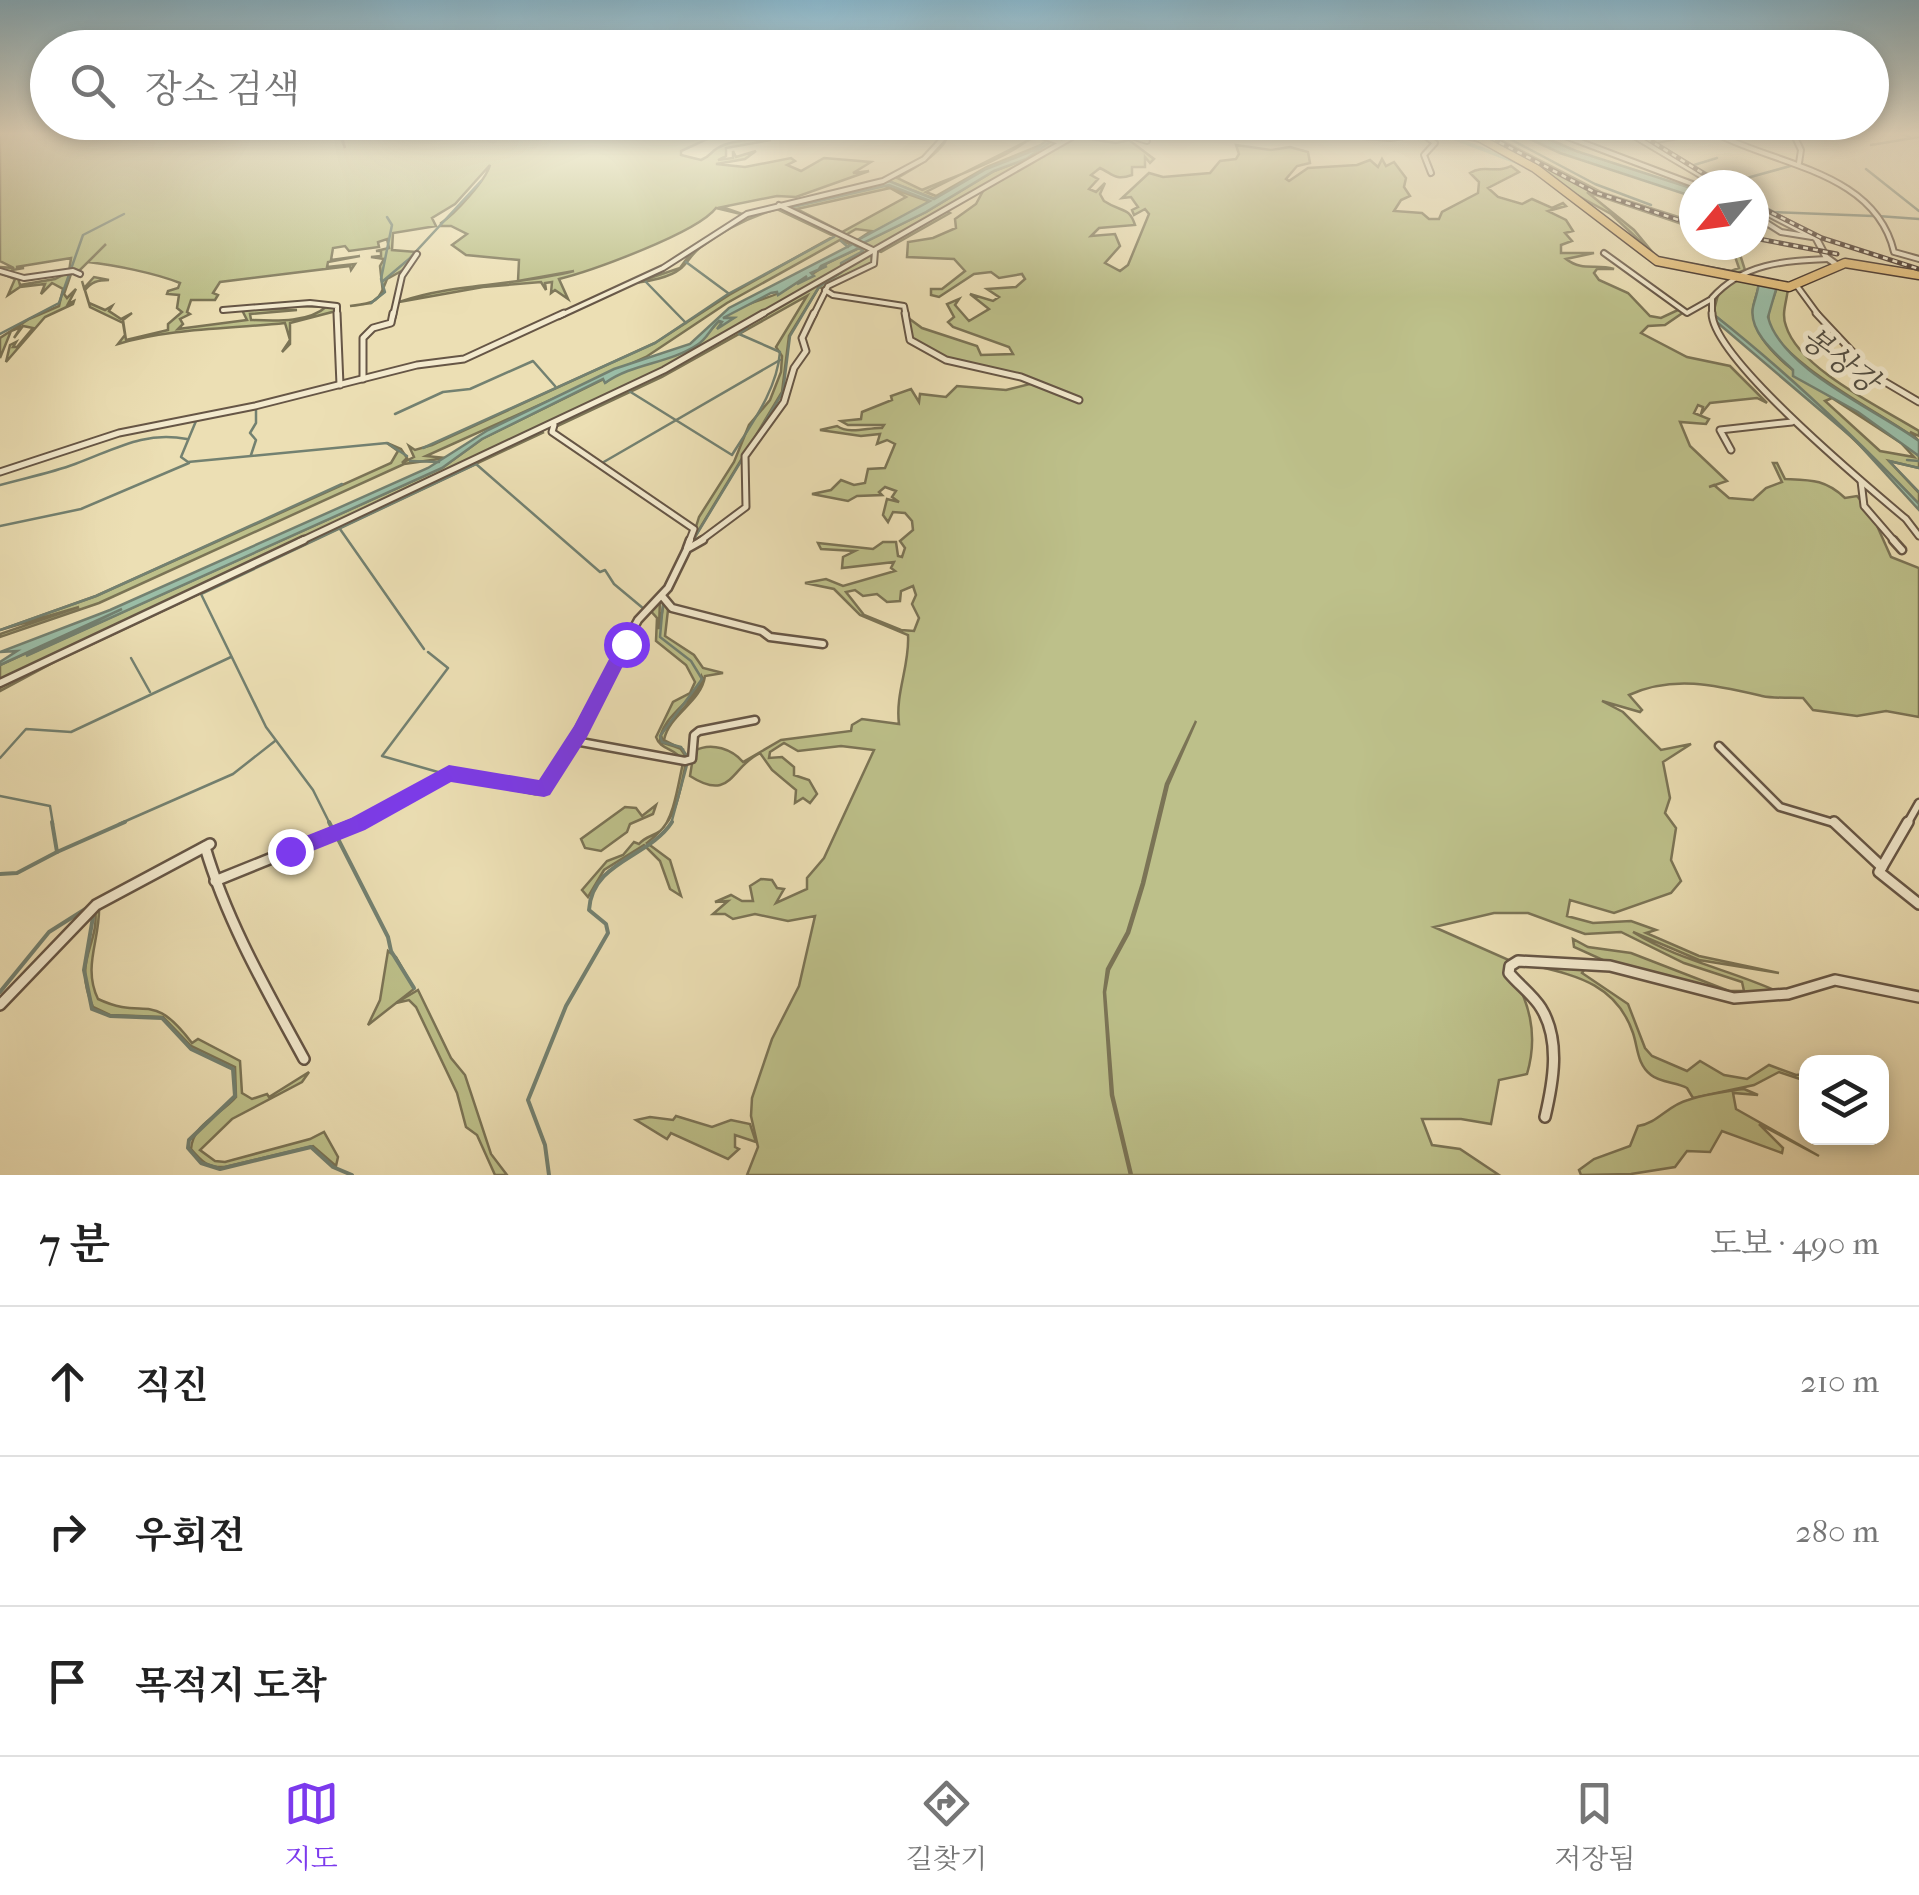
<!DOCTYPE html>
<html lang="ko">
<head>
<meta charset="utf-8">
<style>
  body { margin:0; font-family:"IM FELL French Canon","Noto Serif KR",serif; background:#f2f2f2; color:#222 }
  .controls { position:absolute; right:30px; bottom:30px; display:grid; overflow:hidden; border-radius:20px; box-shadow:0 5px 15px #0003 }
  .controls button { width:90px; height:90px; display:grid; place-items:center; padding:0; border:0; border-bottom:2px solid #e0e0e0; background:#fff; color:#222; font:50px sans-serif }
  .compass { position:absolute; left:1679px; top:170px; width:90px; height:90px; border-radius:50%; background:#fff; box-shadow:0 5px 15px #0003; rotate:241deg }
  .stop { position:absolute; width:30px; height:30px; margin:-22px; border:8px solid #7c3aed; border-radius:50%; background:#fff }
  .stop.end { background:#7c3aed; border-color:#fff; box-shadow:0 2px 10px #0008 }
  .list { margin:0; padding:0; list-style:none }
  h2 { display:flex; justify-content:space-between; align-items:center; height:130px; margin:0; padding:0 40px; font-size:42px }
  h2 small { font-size:32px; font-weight:400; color:#767676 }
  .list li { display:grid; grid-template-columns:65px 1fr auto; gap:30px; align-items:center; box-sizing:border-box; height:150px; padding:0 40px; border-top:2px solid #e0e0e0 }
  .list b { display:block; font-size:38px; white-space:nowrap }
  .list em { font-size:32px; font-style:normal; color:#767676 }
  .icon { flex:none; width:55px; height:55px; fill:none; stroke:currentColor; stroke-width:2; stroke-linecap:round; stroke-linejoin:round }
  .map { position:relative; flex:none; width:1919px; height:1175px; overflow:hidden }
  .search { position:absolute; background:#fff; box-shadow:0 5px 15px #0003; left:30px; right:30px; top:30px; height:110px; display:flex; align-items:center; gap:25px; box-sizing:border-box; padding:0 35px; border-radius:55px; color:#767676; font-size:38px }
  .sheet { height:580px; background:#fff }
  nav { display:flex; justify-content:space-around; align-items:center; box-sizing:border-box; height:140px; border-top:2px solid #e0e0e0; background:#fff; font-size:28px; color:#767676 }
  nav a { display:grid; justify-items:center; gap:5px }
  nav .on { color:#7c3aed }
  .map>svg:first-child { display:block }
  .green { fill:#bdc08a; stroke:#7b7456; stroke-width:2.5; fill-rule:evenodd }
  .water { fill:#9abda7; stroke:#738171; stroke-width:2.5 }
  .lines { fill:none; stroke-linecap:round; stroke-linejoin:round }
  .stream-far1 { stroke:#738171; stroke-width:2.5 }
  .stream { stroke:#738171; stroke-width:4 }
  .canal { stroke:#9abda7; stroke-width:4 }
  .minor-far3-casing { stroke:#665646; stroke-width:8 }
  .minor-far2-casing { stroke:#665646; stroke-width:9 }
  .minor-far1-casing { stroke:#665646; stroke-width:11 }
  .minor-casing { stroke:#665646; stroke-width:14 }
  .tertiary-casing { stroke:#665646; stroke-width:9 }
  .primary-casing { stroke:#392821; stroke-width:11 }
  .minor-far3 { stroke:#f3eace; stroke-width:4 }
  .minor-far2 { stroke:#f3eace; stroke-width:5 }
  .minor-far1 { stroke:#f3eace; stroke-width:6 }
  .minor { stroke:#f3eace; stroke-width:9 }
  .tertiary { stroke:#f3eace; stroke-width:5 }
  .primary { stroke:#e6c07a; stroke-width:8 }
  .rail-casing { stroke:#392821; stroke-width:5 }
  .rail { stroke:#f3eace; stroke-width:2.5; stroke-dasharray:5; stroke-linecap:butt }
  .route { fill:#7c3aed }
  .labels { text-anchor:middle; stroke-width:10; stroke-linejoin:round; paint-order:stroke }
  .water-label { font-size:30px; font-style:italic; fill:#514d42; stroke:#f3eace }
</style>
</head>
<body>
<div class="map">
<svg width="1919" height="1175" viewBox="0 0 1919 1175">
  <rect width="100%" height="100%" fill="#ecdfb4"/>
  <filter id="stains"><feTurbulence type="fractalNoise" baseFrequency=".002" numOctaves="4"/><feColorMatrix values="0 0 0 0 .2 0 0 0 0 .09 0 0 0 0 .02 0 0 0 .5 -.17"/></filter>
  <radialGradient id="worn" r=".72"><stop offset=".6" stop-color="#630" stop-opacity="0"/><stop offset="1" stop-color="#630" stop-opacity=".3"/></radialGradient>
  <g class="green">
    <path d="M 0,133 L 339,133 L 345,148 L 341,133 L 738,133 L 757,136 L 733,138 L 718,134 L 681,151 L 681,155 L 701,160 C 712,155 710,153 716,149 C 731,139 753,139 771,140 L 726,148 L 726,156 L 718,160 L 733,158 L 733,151 L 736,157 L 756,151 L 745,159 L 716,164 L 745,167 L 791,158 L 795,161 L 787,165 L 801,171 L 824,158 L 871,162 L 853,173 L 869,171 L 796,197 L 777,196 L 722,207 L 745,215 L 716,208 C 697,233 591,271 559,279 L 568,299 L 555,290 L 551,293 L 552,282 L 545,283 L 546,290 L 541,282 L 483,287 L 399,302 C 453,283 517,286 574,271 L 518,281 L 519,260 L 466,255 L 452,245 L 467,234 L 451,226 L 441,226 L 441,223 C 455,214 486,180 490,165 L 455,204 L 432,218 L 436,226 L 393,233 L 392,250 L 417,252 L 405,269 L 387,279 C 378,302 377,303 350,306 L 371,303 L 383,293 L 380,266 L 384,259 L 371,257 L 381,256 L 381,251 L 376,251 L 389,248 L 387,239 L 378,242 L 379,247 L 349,251 L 345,246 L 333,248 L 331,260 L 360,256 L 328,262 L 327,267 L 355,264 L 351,270 L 350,266 L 220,282 L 213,293 L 218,295 L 215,300 L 191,300 L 187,312 L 190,314 L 180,319 L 183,324 L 178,329 L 247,320 L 242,310 L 248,309 L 297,310 L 250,314 L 251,320 C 276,321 309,323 327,306 L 290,306 L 335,307 L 336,311 L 290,323 L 290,344 L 282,352 L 290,340 L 285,323 C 230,329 172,328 118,344 L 125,335 L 123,323 L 90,307 L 82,281 L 84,288 L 94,277 L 109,280 C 98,280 91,282 85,290 L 89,303 L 105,310 L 112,306 L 109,311 L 121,319 L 132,313 L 123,320 L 126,340 L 168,330 L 168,324 L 182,312 L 177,308 L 179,295 L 167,294 L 168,291 L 178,288 L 180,283 C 155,273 114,265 88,262 L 106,244 L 78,272 L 72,271 L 64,294 L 67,298 L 76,289 L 68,304 L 74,301 L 73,304 L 45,317 L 6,362 L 10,345 L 16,342 L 13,347 L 17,347 L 33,328 L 23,326 L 14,338 L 21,327 L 11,331 L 0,358 L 0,338 L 29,319 L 59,306 L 63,289 L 52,283 L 41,294 L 45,284 L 20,287 L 8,295 L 15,279 L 0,273 L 18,278 L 20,285 L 55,279 L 69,272 L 71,258 L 16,267 L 24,268 L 12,270 L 12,274 L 0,271 L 0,267 L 14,268 L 0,261 Z"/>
    <path d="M 949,133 C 945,151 918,166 897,178 L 922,190 C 955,176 1009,158 1034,135 L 1048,139 L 1033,138 L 926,192 L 936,196 L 987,167 L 1041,145 L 1019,158 L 986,169 L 935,199 L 888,181 L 885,186 L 931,202 L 856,241 L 871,231 L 856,229 L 844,236 L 784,206 C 843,192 910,184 949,133 ZM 890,188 L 906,197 L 842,232 L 797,209 Z"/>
    <path d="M 1471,133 L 1487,133 L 1603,193 L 1694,222 L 1694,228 L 1587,192 L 1634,230 L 1654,254 L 1611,214 L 1573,193 L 1653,257 L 1731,271 L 1739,268 L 1731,245 L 1737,245 L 1745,270 L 1733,275 L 1653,259 L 1538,169 L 1502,146 Z"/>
    <path d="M 1077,137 L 1116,143 L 1129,140 L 1154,159 L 1150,163 L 1145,157 L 1145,167 L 1132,167 L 1132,175 C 1115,181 1113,174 1100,168 L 1091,175 L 1098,179 L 1089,189 L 1096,192 L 1105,183 L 1100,194 L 1104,201 C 1122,213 1129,206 1135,225 L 1099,228 L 1091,236 L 1115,234 L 1120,246 L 1105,263 L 1120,271 L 1128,265 L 1149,214 L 1145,209 L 1134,215 L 1132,210 L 1138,207 L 1131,197 L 1122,198 L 1149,173 L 1163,177 L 1210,173 L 1220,161 L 1236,159 L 1239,154 L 1236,145 L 1271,150 L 1290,147 L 1308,152 L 1310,163 L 1297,166 L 1286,179 L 1289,181 L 1308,168 L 1357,165 L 1370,160 L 1378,167 L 1382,159 L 1386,166 L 1394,162 L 1406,178 L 1404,187 L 1410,196 L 1401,200 L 1394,211 L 1422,213 L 1429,219 L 1439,219 L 1442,212 L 1478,193 L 1479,182 L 1470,173 C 1484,164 1497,174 1511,166 L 1519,172 L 1488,188 L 1498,197 L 1522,204 L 1532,199 L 1552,208 L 1563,203 L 1566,206 L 1548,211 L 1566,220 L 1573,231 L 1565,233 L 1572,241 L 1561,245 L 1561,253 L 1594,253 L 1566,259 C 1583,272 1596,263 1614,269 L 1597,269 L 1594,273 L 1599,280 L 1628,293 L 1650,316 L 1661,318 L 1680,309 L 1684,312 L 1665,325 L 1648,326 L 1641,333 L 1687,357 L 1730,366 L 1767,403 L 1757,398 L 1710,403 L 1701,414 L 1703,407 L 1698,405 L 1694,413 L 1709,419 L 1706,424 L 1680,422 L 1690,446 L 1727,481 L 1709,487 L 1714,485 L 1729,498 L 1753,500 L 1766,488 L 1782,482 L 1773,463 L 1777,463 L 1785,479 C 1810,480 1825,479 1845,498 L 1857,496 L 1883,527 L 1878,528 L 1891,557 L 1919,568 L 1919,717 L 1886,711 L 1857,716 L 1813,710 L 1803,698 C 1789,697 1776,699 1762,696 C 1715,685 1673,675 1629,695 L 1642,710 L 1640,712 L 1602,701 L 1623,712 L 1661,750 L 1691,744 L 1663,762 L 1670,798 L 1665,813 L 1676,828 L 1671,860 L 1681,881 L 1671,893 L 1614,913 L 1570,900 L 1567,916 L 1593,923 L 1631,921 L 1656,930 L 1646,933 L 1699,956 L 1779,973 L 1699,960 L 1633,932 C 1679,961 1732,970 1781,993 L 1733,996 L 1616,966 L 1574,947 L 1573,939 L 1588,947 L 1631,953 L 1729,991 L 1744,991 L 1742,982 L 1684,963 L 1621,932 L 1585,934 L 1528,913 L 1494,913 L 1434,927 L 1511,961 L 1508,965 C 1529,1001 1539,1033 1527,1074 L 1499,1080 L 1491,1124 L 1461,1119 L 1422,1119 L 1432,1145 L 1460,1149 L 1499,1175 L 1132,1175 L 1113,1095 L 1105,992 L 1109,970 L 1129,933 L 1144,884 L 1168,785 L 1196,721 L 1166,784 L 1142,883 L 1127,932 L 1107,969 L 1104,992 L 1111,1095 L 1130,1175 L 747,1175 L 758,1147 L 751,1116 L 752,1098 L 772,1039 L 799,986 L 815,916 L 788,921 L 755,914 L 733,919 L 725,914 L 713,914 L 728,901 L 715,902 L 731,895 L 742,901 L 753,901 L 750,886 L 761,879 L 772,880 L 777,888 L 784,889 L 776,903 L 807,889 L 807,878 L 824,858 L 874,750 L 841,746 L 798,751 L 784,743 L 770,752 L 769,758 L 782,757 L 794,767 L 794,775 L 809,780 L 817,794 L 810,803 L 803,798 L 795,803 L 796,790 L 772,770 L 760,753 C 731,766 732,803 690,776 L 694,751 C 712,741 733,750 743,762 L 781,740 L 851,731 L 852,725 L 862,719 L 899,724 C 895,693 910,665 908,635 L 860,615 L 834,589 L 805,583 L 826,579 L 843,586 L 895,571 L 891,568 L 894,562 L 842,568 L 843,557 L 855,551 L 821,549 L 818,543 L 873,549 L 883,542 L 896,542 L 898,556 L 902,557 L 905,548 L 900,541 L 913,530 L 912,521 L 905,513 L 893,512 L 888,522 L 883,515 L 887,499 L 899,502 L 892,497 L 896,491 L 885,487 L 879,492 L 882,495 L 857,496 L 848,501 L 812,494 L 831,490 L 841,480 L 854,485 L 865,483 L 868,469 L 885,468 L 895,444 L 887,440 L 877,444 L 880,434 L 861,436 L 820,430 L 837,426 C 850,435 869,427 882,428 L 884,425 L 848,425 L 841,421 L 861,419 L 862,412 L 892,400 L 891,396 L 911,389 L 919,402 L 920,394 L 946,397 L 957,386 L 1006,390 L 1034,383 L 938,357 L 910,339 L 907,317 L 922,328 L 977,346 L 981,355 L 1013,354 L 1009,347 L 953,327 L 948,322 L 954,317 L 947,304 L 959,299 L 955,305 L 969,321 L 989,309 L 970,294 L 993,301 L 999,297 L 987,289 L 1016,287 L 1025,279 L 1022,274 L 999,278 L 991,272 L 974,274 L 939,297 L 931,295 L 931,289 L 942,289 L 965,271 L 954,259 L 907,257 L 908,242 L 933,238 L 956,228 L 955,219 L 976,204 L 983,191 L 981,188 L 945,210 L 950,213 L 881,252 L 878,251 L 898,235 L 875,249 L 861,244 L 926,212 L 994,171 L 1026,159 L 1053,140 L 1056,143 L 1047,150 ZM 913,586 L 916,595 L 912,604 L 919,618 L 914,631 L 901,630 L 864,615 L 846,592 L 855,590 L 863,596 L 877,594 L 887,602 L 900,601 L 901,591 Z"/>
    <path d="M 780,207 L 870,251 L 828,278 L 871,254 L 873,263 L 834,280 L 825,289 L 819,287 L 789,336 L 782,392 L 691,543 L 699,517 L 734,462 L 749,425 L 770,400 L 781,372 L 782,356 L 776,347 L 807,296 L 662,377 L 553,428 L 564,418 L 0,682 L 0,665 L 122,609 L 27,655 L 442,468 L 482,439 L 604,379 L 606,382 C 629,363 663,363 690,349 C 704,342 708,331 719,321 L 723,324 L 733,318 L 723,318 C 743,303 765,300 781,292 C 788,289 799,280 808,276 L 798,283 L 825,266 L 817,270 L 821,266 L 859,248 L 840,240 L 727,303 L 646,357 L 426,456 L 446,458 L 404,464 L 99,603 L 0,637 L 0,634 L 79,607 L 0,630 L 96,596 L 391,463 L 398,451 L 387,443 L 401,449 L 407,458 L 402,463 L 414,457 L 409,446 L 415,450 L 432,445 L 655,343 L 729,295 L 834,236 L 777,209 C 749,217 725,229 701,247 C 692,253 687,264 680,269 C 669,278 648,281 635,283 L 680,268 L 698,243 L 748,215 Z"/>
    <path d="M 1736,280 L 1759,282 C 1758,296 1750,306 1754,320 C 1766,372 1878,419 1919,456 L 1919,468 L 1889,461 L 1919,493 L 1919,504 C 1853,436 1785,374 1713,314 L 1719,291 ZM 1832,398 L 1901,443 L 1914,457 L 1880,451 L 1825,401 Z"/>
    <path d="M 1777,286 L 1788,288 C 1787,301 1781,313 1786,326 C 1799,369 1882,408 1919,431 L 1919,436 L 1910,432 L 1919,441 C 1885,415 1778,362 1769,322 C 1766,309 1775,298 1777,286 Z"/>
    <path d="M 544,432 L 60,659 L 0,691 L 0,685 Z"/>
    <path d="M 660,599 L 659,629 L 664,602 L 668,610 L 665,636 L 694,655 L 703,668 L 723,673 L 705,676 C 701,703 669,714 664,740 L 684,750 L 663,742 L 661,735 C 673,714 696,702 703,679 L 702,677 C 700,698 660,715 660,742 L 680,748 L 687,758 L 682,760 C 676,748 660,750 656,737 L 673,702 L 690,693 L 695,682 L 686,665 L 656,641 L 657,618 L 649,609 Z"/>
    <path d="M 683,763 L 686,763 C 678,799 678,819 647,843 L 670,860 L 681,896 L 670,889 L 660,861 L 644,845 L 604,870 L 588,897 L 582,890 L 607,861 L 623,855 L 634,842 L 639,844 C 646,836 652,837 660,831 C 674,820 679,779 683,763 Z"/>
    <path d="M 656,805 L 653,814 L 630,824 L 627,832 L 601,851 L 585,848 L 581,839 L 625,807 L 636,808 L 642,816 Z"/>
    <path d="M 99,905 C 101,938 82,966 98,999 C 147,1022 150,988 192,1043 L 198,1039 L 240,1061 L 242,1093 L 252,1099 L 267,1094 L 269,1097 L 309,1072 L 302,1082 L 232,1119 L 200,1150 L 215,1161 L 225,1162 L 310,1139 L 324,1132 L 338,1157 L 336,1166 L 313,1146 L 225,1167 C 208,1168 202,1162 191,1149 C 193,1123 221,1115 236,1097 L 235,1067 L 191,1046 L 163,1017 L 110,1015 L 93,1007 C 72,959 100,946 95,908 Z"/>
    <path d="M 388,951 L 396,957 L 414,989 L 368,1025 L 380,1000 Z"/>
    <path d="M 1536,966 L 1586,967 L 1582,973 L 1628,1004 L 1645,1048 L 1652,1056 L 1687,1071 L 1700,1061 L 1724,1075 L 1747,1079 L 1769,1065 L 1796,1075 L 1806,1074 L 1806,1081 L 1779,1072 L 1754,1085 L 1693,1098 L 1687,1088 C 1676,1082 1661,1083 1651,1075 C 1637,1064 1638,1048 1633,1033 C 1617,986 1579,976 1536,966 Z"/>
    <path d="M 418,990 L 451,1058 L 465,1075 L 491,1154 L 507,1175 L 495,1175 L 477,1135 L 466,1127 L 457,1093 L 416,1007 L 409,1000 L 396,1003 Z"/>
    <path d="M 1744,1089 L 1758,1095 L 1733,1093 L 1736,1109 L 1819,1156 L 1759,1124 L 1783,1148 L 1782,1153 L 1722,1131 L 1710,1152 L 1687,1151 L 1675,1167 L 1631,1174 L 1581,1175 L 1579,1170 L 1594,1159 L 1630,1146 L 1638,1126 C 1658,1123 1668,1105 1688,1100 C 1699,1096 1733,1090 1744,1089 Z"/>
    <path d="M 676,1116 L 712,1127 L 731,1120 L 750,1124 L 756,1142 L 735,1135 L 735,1147 L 739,1149 L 728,1159 L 671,1133 L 667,1139 L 636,1120 L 650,1117 L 673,1120 Z"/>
  </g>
  <g class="water">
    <path d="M 1517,133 L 1535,133 L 1576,151 L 1694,189 L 1694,197 L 1560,153 Z"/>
    <path d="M 1048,139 L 1053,140 L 1026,159 L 994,171 L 926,212 L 861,244 L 856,241 L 930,201 L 889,185 L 789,208 L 786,206 L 889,181 L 934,199 L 986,169 L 1035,150 Z"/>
    <path d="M 853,244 L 859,248 L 821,266 L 819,269 L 827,266 L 811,273 L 814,276 L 797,284 L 807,276 L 778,295 L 777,292 L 771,293 L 723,318 L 734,318 L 717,329 L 722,322 L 719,321 C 710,329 707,339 697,345 C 668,364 633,363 605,383 L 603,379 L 482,439 L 442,468 L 26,656 L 122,609 L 0,665 L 0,662 L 17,651 L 0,652 L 110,610 L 428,468 L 488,430 L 614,369 L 690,344 L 729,308 Z"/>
    <path d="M 1759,282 L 1777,286 L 1768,317 C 1781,369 1877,410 1919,441 L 1919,456 L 1858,412 L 1793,376 L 1793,370 C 1777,355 1748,332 1753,307 C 1755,298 1758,292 1759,282 Z"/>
    <path d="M 1713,314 C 1787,372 1854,436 1919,504 L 1919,510 L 1854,439 L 1712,318 Z"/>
  </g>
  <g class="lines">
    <g class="stream-far1">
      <path d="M 1642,133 L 1650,139"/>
      <path d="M 1795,133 L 1799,142"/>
      <path d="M 1899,133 L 1910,137"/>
      <path d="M 1510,139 L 1595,184 L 1651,205"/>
      <path d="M 1492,140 L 1514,137"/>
      <path d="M 1654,142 L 1726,185"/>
      <path d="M 1871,145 L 1919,137"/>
      <path d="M 1779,157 L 1796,162"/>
      <path d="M 1694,165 L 1717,158"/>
      <path d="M 1866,169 L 1919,211"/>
      <path d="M 1725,184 L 1794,165"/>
      <path d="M 1754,201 L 1774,212 L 1873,216"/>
      <path d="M 1878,216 L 1919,219"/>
      <path d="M 841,241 L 848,247"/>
      <path d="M 686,262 L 728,293"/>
      <path d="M 383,281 L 409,259 L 481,181"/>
      <path d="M 646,282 L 686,323"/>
      <path d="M 371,303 L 385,292 L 381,279 L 392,225 L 387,217"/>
      <path d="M 0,334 L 59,303 L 83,235 L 124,214"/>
      <path d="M 629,391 L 732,455 C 752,423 777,390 780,352 L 739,334 L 747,328"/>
      <path d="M 395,414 L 443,392 L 470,389 L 533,361 L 555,386"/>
      <path d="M 196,421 L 181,457 L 188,462 L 387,443 L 407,456"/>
      <path d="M 423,448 L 655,343 L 728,294 L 834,237"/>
      <path d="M 251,455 L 256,440 L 250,433 L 256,423 L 256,409"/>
      <path d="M 1907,460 L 1919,461"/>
      <path d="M 410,461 L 439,462"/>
      <path d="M 602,463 L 780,360"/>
      <path d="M 1919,468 L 1889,461 L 1919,492"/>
      <path d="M 0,485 C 25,478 51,473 75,464 C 116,449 143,431 187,439"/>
      <path d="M 0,526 L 81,509 L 189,463"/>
      <path d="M 340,529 L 424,649"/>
      <path d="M 692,542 L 783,392 L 790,336 L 819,287 L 842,272 L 841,263 L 863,251 L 859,248"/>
      <path d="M 666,596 L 675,580"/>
      <path d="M 663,603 L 660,637 L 691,661 L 702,679 L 660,736 L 662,742 L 681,747 L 687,756"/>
      <path d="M 0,630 L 96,596 L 342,484"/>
      <path d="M 428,652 L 448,668 L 382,756 L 438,772"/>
      <path d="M 131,658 L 150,692"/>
      <path d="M 0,758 L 26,729 L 71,732 L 231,657"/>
      <path d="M 0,796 L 50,806 L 53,824"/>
      <path d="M 119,824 L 233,774 L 275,741"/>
      <path d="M 330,824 L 313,790 L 266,727 L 201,594 L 476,464 L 600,572 L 605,570 L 614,584 L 644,609"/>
      <path d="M 671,824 L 687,765"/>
    </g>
    <g class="stream">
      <path d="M 52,822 L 57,852 L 125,822"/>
      <path d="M 329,822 L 332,828"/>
      <path d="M 336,835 L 388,937 L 391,951 L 414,988"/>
      <path d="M 0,874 L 17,873 L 57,852"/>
      <path d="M 94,911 L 84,970 L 92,1009 L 110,1016 L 162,1018 L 191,1049 L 233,1069 L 235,1096 L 189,1140 L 188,1148 L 201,1163 L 220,1169 L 311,1147 L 333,1167 L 352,1175"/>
      <path d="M 0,992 L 49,932 L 87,908"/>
      <path d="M 549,1175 L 545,1145 L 528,1100 L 566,1006 L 608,933 L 606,924 L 589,910 C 592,861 649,858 672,822"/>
    </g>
    <path class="canal" d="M 1440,133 L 1519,163"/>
    <g class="minor-far3-casing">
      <g id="minor-far3">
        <path d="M 1033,133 L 1060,142"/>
        <path d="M 1122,133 L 1147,141"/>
        <path d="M 1322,133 L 1390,138 L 1426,133"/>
        <path d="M 1451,133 L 1480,139"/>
        <path d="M 1557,133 L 1695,185"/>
        <path d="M 1715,133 C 1775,165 1875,171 1894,252 L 1919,259"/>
        <path d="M 1793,133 L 1801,150 L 1799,163"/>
        <path d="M 1424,135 L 1435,143 L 1424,155 L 1431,173"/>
        <path d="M 1645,142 L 1694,133"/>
        <path d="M 779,205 L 875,251 L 874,264 L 828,286 L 813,316"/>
        <path d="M 1754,215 L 1781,232 L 1812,237"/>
        <path d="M 1604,253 L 1687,313 L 1710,300"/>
        <path d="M 0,271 L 24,278 L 73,271 L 80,274"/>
        <path d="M 1797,286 L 1819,316"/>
        <path d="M 825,290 L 833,295 L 904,306 L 906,316"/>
        <path d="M 223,310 L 310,303 L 337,306 L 337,316"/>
        <path d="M 393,316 L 402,276 L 417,254"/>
        <path d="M 559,316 L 663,268 L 747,214 L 883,181 L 924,159 L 948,133"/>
        <path d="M 759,316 L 1079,133"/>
        <path d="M 1712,316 L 1712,298 C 1743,263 1784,261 1828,259"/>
      </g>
    </g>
    <g class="minor-far2-casing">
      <g id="minor-far2">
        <path d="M 337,313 L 340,385"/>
        <path d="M 905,313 L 910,340 L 946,360 L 1021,377 L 1079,400"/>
        <path d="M 1712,313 C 1712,358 1867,486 1906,519 L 1919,536"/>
        <path d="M 1816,313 L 1875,376 L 1919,402"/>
        <path d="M 363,379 L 363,338 L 373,328 L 391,323 L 393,313"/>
        <path d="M 554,425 L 552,432 L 694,529 L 689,542"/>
        <path d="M 1731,450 L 1720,430 L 1792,422"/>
        <path d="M 0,472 L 119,433 L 255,406 L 417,365 L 464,359 L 564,313"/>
        <path d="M 1861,481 L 1864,506 L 1895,542"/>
        <path d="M 299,542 L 664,370 L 764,313"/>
        <path d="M 699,542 L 746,507 L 745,456 L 784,402 L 794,368 L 806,351 L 802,338 L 814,313"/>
      </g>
    </g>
    <g class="minor-far1-casing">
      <g id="minor-far1">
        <path d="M 1893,540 L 1902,550"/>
        <path d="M 687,548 L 690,540"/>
        <path d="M 662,596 L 672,608 L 762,631 L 770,637 L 823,644"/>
        <path d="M 0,683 L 304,540"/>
        <path d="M 575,741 L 685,761 L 692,759 L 694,735 L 699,731 L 755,720"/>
        <path d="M 1719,746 L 1780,807 L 1837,824"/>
        <path d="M 357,824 L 449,773 L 536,790 L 551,781 L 638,620 L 668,588 L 687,549 L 703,540"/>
        <path d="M 1907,824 L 1919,803"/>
      </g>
    </g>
    <g class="minor-casing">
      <g id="minor">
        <path d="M 1834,822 L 1882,867"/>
        <path d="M 1908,822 L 1879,872 L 1919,904"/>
        <path d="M 205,847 C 227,922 267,991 304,1059"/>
        <path d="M 215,881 L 361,822"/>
        <path d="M 0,1005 L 96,905 L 210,844"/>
        <path d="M 1545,1117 C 1553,1083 1561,1040 1541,1008 C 1533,995 1519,985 1509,973 L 1510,966 L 1518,961 L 1610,966 L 1734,998 L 1788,994 L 1835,980 L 1919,997"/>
      </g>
    </g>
    <g class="tertiary-casing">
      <g id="tertiary">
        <path d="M 1630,133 L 1718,185"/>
        <path d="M 1754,206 L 1816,238 L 1826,257 L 1837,265"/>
      </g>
    </g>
    <g class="primary-casing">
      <path id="primary" d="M 1472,133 L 1535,168 L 1657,261 L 1789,287 L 1845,263 L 1919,275"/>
    </g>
    <use href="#minor-far3" class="minor-far3"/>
    <use href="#minor-far2" class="minor-far2"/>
    <use href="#minor-far1" class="minor-far1"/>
    <use href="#minor" class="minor"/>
    <use href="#tertiary" class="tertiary"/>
    <use href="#primary" class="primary"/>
    <g class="rail-casing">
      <g id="rail">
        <path d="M 1482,133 L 1594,192 L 1694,225"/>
        <path d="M 1638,133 L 1722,185"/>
        <path d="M 1754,204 L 1822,238 L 1919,269"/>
        <path d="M 1754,238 L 1837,254"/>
      </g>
    </g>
    <use href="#rail" class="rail"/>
  </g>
  <linearGradient id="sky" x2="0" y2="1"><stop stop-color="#89b8ce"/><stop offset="0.45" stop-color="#f6f1dd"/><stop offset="1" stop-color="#f6f1dd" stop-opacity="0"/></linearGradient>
  <rect width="1919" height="297" fill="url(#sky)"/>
  <path class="route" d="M 626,638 L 634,644 L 587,737 L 550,795 L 544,797 L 451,782 L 365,830 L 290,860 L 283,858 L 283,845 L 351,818 L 449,765 L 539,780 L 574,726 L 619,640 Z"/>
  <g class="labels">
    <g class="water-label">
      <text transform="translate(1840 360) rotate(37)" y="10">봉상강</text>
    </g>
  </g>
  <rect width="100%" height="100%" filter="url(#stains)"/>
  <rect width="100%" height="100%" fill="url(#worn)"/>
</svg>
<div class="controls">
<button><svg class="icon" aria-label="layers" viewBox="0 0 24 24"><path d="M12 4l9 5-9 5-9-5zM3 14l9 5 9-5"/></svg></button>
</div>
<svg class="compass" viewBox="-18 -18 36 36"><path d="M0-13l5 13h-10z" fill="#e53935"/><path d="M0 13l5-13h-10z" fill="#767676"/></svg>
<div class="stop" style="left:626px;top:644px"></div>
<div class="stop end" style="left:290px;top:851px"></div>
<div class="search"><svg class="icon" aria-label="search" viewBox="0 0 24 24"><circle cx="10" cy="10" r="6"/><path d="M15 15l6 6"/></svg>장소 검색</div>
</div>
<section class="sheet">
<h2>7 분<small>도보 · 490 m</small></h2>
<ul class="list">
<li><svg class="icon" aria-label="ahead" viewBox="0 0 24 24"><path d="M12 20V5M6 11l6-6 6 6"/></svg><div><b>직진</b></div><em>210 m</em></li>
<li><svg class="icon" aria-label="right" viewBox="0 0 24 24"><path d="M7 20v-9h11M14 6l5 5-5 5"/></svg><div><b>우회전</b></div><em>280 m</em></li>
<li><svg class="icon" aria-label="arrive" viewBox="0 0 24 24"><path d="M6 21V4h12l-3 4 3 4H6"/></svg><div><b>목적지 도착</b></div></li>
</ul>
</section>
<nav>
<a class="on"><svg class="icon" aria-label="map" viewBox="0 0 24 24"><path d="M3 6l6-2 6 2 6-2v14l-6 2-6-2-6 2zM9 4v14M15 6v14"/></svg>지도</a>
<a><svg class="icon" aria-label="directions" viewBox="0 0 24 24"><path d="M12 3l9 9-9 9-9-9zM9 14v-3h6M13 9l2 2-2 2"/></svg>길찾기</a>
<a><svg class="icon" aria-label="saved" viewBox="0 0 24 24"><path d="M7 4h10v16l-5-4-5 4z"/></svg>저장됨</a>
</nav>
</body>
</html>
